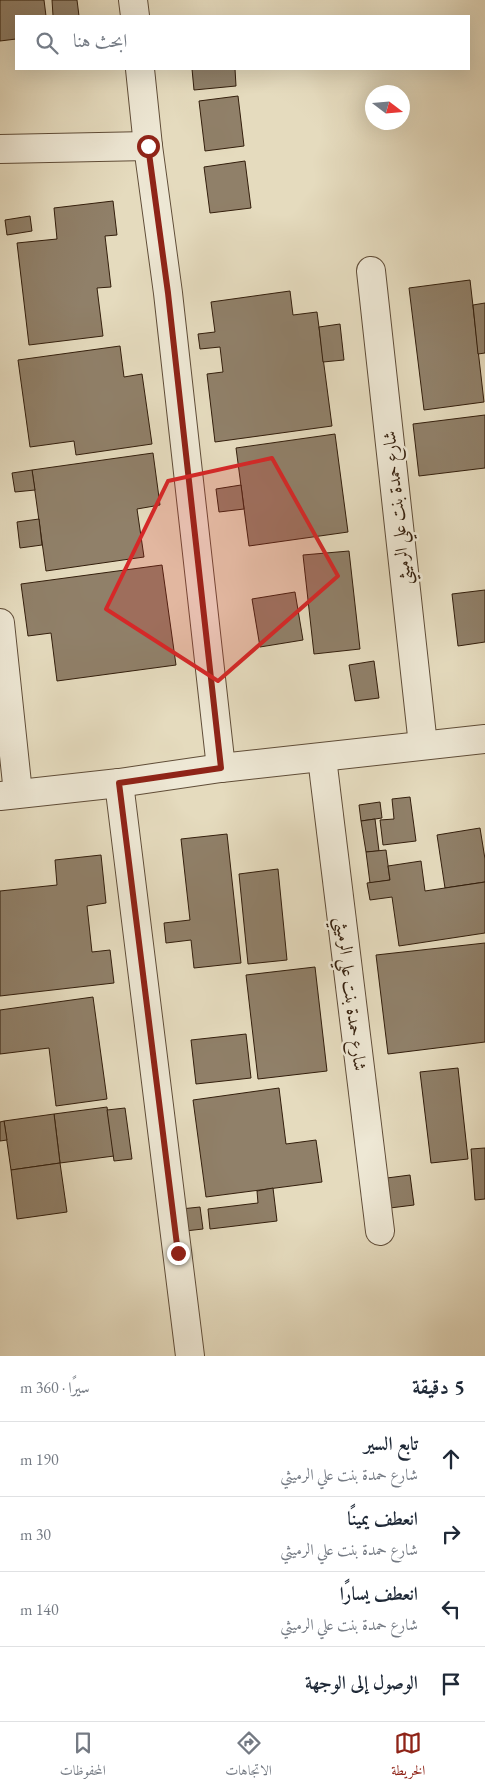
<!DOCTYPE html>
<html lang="ar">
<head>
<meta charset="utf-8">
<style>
  body { margin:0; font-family:"EB Garamond",Amiri,serif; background:#f2f2f3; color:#1f2937; direction:rtl }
  .compass { position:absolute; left:365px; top:85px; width:45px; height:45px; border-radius:50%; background:#fff; box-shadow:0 5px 20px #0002; rotate:106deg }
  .stop { position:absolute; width:15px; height:15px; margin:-11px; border:4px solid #8f2418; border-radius:50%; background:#fff }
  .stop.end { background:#8f2418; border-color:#fff; box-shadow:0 1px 5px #0008 }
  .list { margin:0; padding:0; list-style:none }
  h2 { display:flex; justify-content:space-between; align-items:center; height:65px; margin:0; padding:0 20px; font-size:21px }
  h2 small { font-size:16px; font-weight:400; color:#747a83 }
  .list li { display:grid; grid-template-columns:32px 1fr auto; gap:15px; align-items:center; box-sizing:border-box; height:75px; padding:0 20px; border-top:1px solid #e0e1e3 }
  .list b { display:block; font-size:19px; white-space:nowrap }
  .list p { margin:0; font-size:16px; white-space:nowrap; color:#747a83 }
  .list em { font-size:16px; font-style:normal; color:#747a83 }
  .icon { flex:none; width:28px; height:28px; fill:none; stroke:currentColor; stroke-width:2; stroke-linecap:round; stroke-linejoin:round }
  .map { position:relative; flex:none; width:485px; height:1356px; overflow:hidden; direction:ltr }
  .search { position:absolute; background:#fff; box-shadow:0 5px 20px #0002; left:15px; right:15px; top:15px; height:55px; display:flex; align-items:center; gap:12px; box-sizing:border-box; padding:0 18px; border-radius:0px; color:#747a83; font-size:19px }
  .sheet { height:365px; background:#fff }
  nav { display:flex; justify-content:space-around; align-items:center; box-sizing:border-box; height:70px; border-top:1px solid #e0e1e3; background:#fff; font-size:14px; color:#747a83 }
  nav a { display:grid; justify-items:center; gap:2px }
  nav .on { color:#8f2418 }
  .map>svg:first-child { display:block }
  .building { fill:#908069; stroke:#331e0c }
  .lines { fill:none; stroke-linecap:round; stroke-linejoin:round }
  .minor-casing { stroke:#604d38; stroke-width:30 }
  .minor { stroke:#eee8d5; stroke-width:28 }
  .route { stroke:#8f2418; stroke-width:6 }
  .marked { fill:#d62828; fill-opacity:0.2; stroke:#d62828; stroke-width:4; stroke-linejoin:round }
  .labels { text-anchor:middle; stroke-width:5; stroke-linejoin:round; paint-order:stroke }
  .street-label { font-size:18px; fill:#331e0c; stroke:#eee8d5 }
</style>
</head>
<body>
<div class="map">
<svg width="485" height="1356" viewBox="0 0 485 1356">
  <rect width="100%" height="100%" fill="#e5dbbe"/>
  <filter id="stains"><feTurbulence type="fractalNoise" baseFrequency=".004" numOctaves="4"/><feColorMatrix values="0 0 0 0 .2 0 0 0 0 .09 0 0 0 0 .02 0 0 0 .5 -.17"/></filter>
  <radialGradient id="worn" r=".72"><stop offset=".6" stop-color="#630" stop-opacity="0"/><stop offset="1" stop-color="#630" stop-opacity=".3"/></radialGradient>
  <g class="building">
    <path d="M 0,0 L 44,0 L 46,16 L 16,16 L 16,39 L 0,41 Z"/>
    <path d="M 52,0 L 77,0 L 79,16 L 53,16 Z"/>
    <path d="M 192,69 L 235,69 L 236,86 L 194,90 Z"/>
    <path d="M 238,96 L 244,146 L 205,151 L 199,101 Z"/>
    <path d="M 245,161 L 251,208 L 210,213 L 204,167 Z"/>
    <path d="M 113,201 L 117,235 L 105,236 L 111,287 L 97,288 L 103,336 L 29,345 L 17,243 L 57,239 L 54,208 Z"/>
    <path d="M 30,216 L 32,231 L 7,235 L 5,220 Z"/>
    <path d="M 470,280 L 484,402 L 424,410 L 409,288 Z"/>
    <path d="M 290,291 L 293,315 L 317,312 L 332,426 L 215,442 L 207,374 L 223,372 L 220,347 L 200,349 L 198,334 L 215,332 L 211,302 Z"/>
    <path d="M 485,303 L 485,353 L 478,354 L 473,305 Z"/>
    <path d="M 340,324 L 344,360 L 323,362 L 319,327 Z"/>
    <path d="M 120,346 L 124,377 L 142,374 L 152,444 L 76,455 L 74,441 L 30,447 L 18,360 Z"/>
    <path d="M 485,415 L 485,468 L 419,476 L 413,424 Z"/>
    <path d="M 335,434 L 348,532 L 249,546 L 236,448 Z"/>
    <path d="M 153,453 L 160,505 L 137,509 L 144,557 L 46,571 L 32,470 Z"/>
    <path d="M 32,470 L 35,490 L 15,492 L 12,473 Z"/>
    <path d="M 241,485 L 244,509 L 219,512 L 216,489 Z"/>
    <path d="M 39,519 L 42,545 L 20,548 L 17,522 Z"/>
    <path d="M 349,551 L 360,649 L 314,654 L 303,555 Z"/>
    <path d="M 162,565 L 176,665 L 57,681 L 51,633 L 28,636 L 21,584 Z"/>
    <path d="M 485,590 L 485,642 L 458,646 L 452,594 Z"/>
    <path d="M 295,592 L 303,640 L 260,647 L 252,599 Z"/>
    <path d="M 374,661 L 379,698 L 355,701 L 349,665 Z"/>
    <path d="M 410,797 L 416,841 L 383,845 L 380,820 L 394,819 L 392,799 Z"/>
    <path d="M 380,802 L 382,818 L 361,821 L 359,805 Z"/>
    <path d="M 375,819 L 379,851 L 366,852 L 361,821 Z"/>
    <path d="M 480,828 L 485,859 L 485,882 L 445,888 L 437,835 Z"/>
    <path d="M 227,834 L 241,963 L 194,968 L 191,940 L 166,943 L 164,923 L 190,920 L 181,839 Z"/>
    <path d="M 386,850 L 390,880 L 370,883 L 366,852 Z"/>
    <path d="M 101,855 L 106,903 L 87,906 L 92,952 L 110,950 L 114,983 L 0,996 L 0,891 L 57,885 L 55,860 Z"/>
    <path d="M 421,861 L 425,891 L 485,882 L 485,933 L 399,946 L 392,897 L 370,900 L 367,883 L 390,880 L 388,866 Z"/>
    <path d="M 278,869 L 287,960 L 248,964 L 239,874 Z"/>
    <path d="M 485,943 L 485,1042 L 388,1054 L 376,955 Z"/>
    <path d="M 315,967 L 327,1071 L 258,1079 L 246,975 Z"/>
    <path d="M 93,997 L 107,1099 L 56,1106 L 49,1048 L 0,1054 L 0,1010 Z"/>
    <path d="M 246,1034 L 251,1078 L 196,1084 L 191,1040 Z"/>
    <path d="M 458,1068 L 468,1159 L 431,1163 L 420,1072 Z"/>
    <path d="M 279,1088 L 286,1144 L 316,1140 L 322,1182 L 206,1197 L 193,1100 Z"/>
    <path d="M 107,1107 L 114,1156 L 60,1163 L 54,1114 Z"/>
    <path d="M 125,1108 L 132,1159 L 114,1161 L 107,1110 Z"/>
    <path d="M 54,1114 L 60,1163 L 11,1170 L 4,1121 Z"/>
    <path d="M 4,1121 L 7,1140 L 0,1141 L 0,1122 Z"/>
    <path d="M 485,1148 L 485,1199 L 475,1200 L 471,1149 Z"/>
    <path d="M 60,1163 L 67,1212 L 17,1219 L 11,1170 Z"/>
    <path d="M 410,1175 L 414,1205 L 390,1208 L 387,1178 Z"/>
    <path d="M 273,1188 L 277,1221 L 210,1229 L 208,1209 L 258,1203 L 257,1191 Z"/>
    <path d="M 200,1207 L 203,1229 L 185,1231 L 181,1209 Z"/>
  </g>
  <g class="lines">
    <g class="minor-casing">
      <g id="minor">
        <path d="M 133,0 L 135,16"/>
        <path d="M 140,69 L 148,146 L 168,293 L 221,768"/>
        <path d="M 0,149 L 148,146"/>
        <path d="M 371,271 L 423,745"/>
        <path d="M 0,623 L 18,793"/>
        <path d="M 322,758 L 380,1231"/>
        <path d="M 119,783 L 190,1356"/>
        <path d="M 0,796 L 119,783 L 221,768 L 485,739"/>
      </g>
    </g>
    <use href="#minor" class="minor"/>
  </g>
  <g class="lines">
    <path class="route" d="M 148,146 L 168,293 L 221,768 L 119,783 L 178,1253"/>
  </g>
  <path class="marked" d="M 272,458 L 338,576 L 218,681 L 106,609 L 168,481 Z"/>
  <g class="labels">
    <g class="street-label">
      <text transform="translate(397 508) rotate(-96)" y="6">شارع حمدة بنت علي الرميثي</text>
      <text transform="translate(351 994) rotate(83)" y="6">شارع حمدة بنت علي الرميثي</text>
    </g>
  </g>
  <rect width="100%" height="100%" filter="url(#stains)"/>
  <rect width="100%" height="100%" fill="url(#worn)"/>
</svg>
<svg class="compass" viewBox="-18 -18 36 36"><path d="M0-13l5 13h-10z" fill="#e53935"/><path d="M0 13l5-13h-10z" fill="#747a83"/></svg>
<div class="stop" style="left:148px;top:146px"></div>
<div class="stop end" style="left:178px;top:1253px"></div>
<div class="search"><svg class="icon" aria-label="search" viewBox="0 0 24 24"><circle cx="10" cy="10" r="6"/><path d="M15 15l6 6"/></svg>ابحث هنا</div>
</div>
<section class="sheet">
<h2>5 دقيقة<small>سيرًا · 360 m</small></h2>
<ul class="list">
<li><svg class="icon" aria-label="ahead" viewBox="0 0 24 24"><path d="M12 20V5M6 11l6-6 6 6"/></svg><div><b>تابع السير</b><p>شارع حمدة بنت علي الرميثي</p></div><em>190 m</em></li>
<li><svg class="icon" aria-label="right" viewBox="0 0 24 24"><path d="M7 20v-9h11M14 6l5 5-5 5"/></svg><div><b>انعطف يمينًا</b><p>شارع حمدة بنت علي الرميثي</p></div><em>30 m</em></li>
<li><svg class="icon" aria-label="left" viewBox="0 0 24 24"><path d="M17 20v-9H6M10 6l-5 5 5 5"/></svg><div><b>انعطف يسارًا</b><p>شارع حمدة بنت علي الرميثي</p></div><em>140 m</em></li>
<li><svg class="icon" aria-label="arrive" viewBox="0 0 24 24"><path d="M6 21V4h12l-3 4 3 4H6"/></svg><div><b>الوصول إلى الوجهة</b></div></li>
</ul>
</section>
<nav>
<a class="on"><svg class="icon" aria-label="map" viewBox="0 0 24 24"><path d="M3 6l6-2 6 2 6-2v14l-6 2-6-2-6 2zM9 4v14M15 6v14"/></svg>الخريطة</a>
<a><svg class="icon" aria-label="directions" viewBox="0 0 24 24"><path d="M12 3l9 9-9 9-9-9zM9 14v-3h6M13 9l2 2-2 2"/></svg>الاتجاهات</a>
<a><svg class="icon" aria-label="saved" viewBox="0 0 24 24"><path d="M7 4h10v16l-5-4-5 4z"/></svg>المحفوظات</a>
</nav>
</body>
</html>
